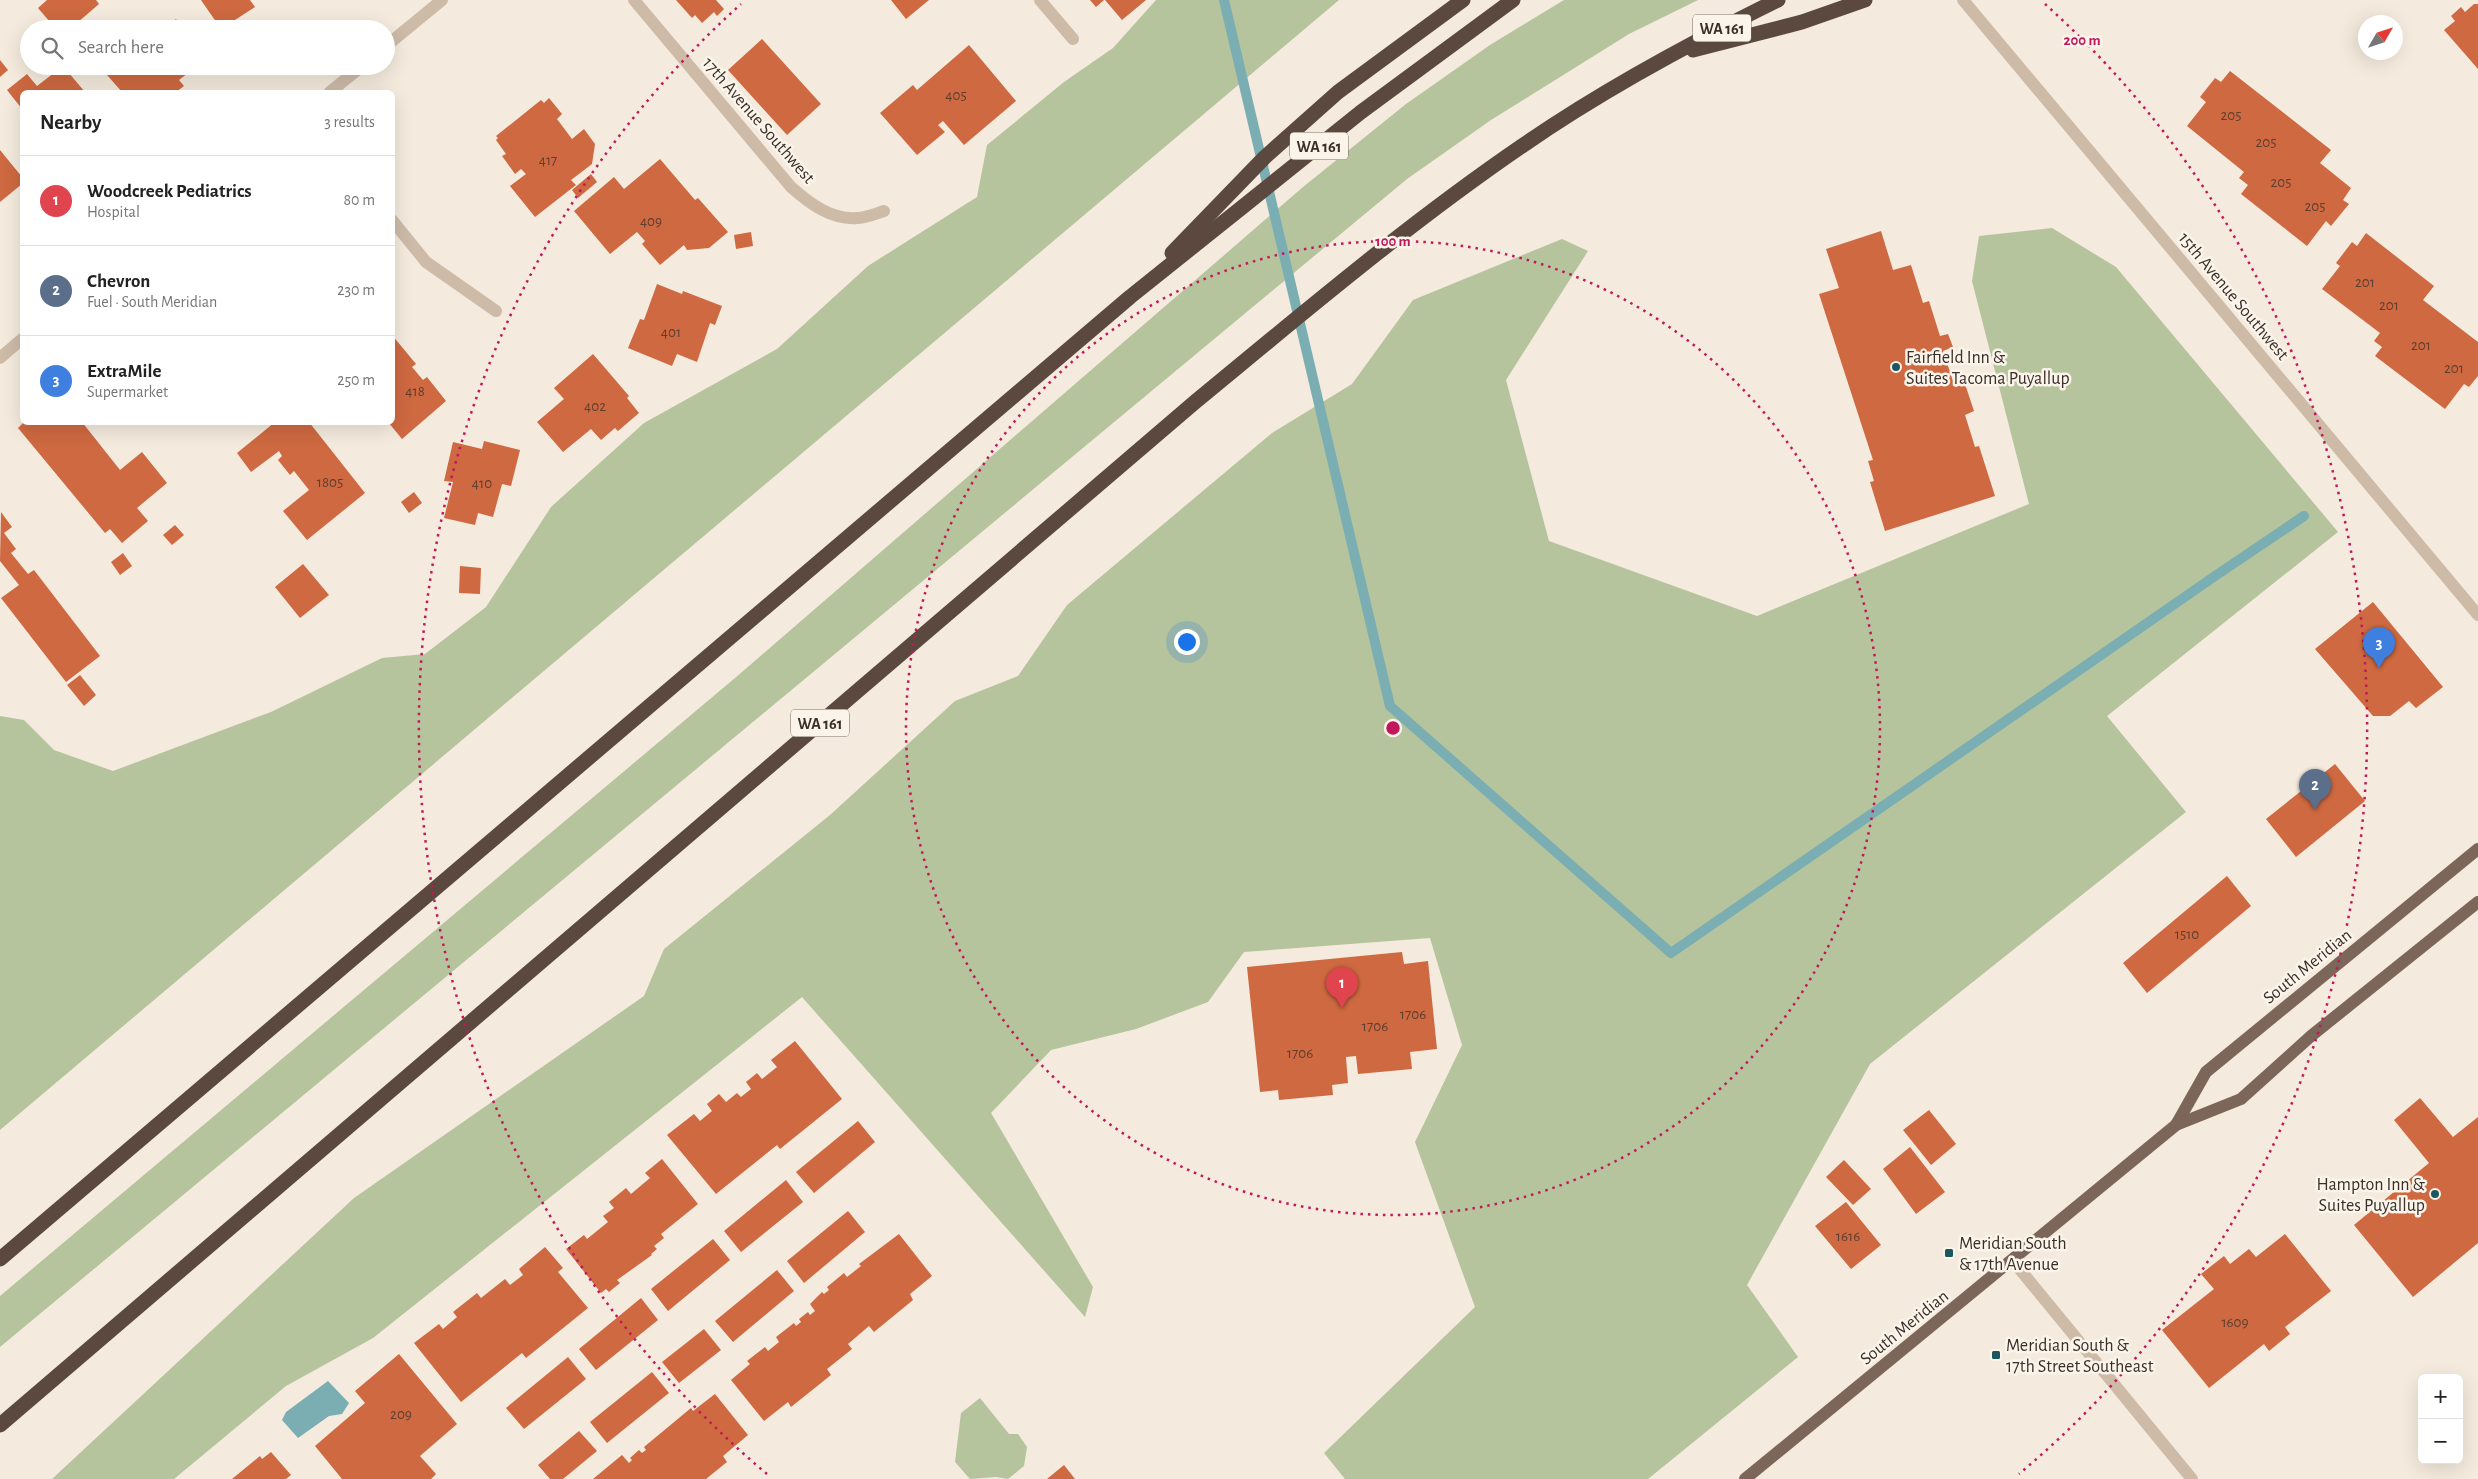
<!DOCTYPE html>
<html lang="en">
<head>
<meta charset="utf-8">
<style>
  body { margin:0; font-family:"Alegreya Sans",sans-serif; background:#f6f6f6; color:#222 }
  .controls { position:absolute; right:15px; bottom:15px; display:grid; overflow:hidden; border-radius:8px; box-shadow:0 5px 20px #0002 }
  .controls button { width:45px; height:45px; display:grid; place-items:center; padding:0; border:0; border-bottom:1px solid #e0e0e0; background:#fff; color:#222; font:25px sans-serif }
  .compass { position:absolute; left:2358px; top:15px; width:45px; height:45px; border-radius:50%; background:#fff; box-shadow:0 5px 20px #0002; rotate:51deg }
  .you { position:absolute; left:1186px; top:641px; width:18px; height:18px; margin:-12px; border:4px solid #fff; border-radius:50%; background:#1a73e8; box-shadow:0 0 0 8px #1a73e833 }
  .badge { display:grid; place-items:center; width:32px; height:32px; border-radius:50%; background:#1b575e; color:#fff; font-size:16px; font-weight:700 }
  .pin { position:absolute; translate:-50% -41px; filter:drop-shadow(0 1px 2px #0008) }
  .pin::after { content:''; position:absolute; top:26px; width:18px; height:15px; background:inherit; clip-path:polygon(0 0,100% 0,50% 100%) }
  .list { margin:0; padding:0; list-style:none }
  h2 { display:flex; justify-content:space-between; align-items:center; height:65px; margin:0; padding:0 20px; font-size:21px }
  h2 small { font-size:16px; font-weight:400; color:#767676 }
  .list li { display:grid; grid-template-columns:32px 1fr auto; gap:15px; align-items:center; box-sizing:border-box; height:90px; padding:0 20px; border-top:1px solid #e0e0e0 }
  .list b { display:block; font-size:19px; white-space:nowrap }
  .list p { margin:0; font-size:16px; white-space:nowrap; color:#767676 }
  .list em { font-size:16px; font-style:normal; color:#767676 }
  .icon { flex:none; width:28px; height:28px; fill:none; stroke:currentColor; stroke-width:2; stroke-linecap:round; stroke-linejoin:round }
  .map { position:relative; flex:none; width:2478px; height:1479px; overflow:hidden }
  .search { position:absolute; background:#fff; box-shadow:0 5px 20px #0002; left:20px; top:20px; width:375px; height:55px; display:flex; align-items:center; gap:12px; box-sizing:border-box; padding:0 18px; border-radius:28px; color:#767676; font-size:19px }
  .panel { position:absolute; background:#fff; box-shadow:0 5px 20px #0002; left:20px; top:90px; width:375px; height:335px; border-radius:8px }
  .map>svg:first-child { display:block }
  .green { fill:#b5c49c }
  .water { fill:#7aaeb3 }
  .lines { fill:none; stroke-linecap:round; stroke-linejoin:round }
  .stream { stroke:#7aaeb3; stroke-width:10 }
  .building { fill:#ce6941 }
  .minor { stroke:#cdbba8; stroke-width:12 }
  .major { stroke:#7c6659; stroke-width:12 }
  .highway { stroke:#5b493f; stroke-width:15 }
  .ring { fill:none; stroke:#c2185b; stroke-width:2.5; stroke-dasharray:2.5 5 }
  .poi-dot { fill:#1b575e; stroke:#fbf4ea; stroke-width:2 }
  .labels { text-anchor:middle; stroke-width:5; stroke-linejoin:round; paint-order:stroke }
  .number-label { font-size:15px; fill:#5f3e2f }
  .shield { fill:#fbf4ea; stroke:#746a63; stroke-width:1 }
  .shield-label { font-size:16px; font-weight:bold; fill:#3a2f29 }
  .street-label { font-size:18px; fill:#3a2f29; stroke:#fbf4ea }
  .poi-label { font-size:18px; fill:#3a2f29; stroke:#fbf4ea; text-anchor:start }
  .centre { fill:#c2185b; stroke:#fbf4ea; stroke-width:2.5 }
  .ring-label { font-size:15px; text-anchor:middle; font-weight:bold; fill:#c2185b; stroke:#fbf4ea; stroke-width:5; stroke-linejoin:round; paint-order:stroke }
</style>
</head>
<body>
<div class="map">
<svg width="2478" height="1479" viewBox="0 0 2478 1479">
  <rect width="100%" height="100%" fill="#f4eadd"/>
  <g class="green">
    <path d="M 1156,0 L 1339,0 L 0,1130 L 0,716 L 24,720 L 54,750 L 113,771 L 271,712 L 382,658 L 425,654 L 486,607 L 551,507 L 644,423 L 777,349 L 868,266 L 977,197 L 987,145 L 1064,82 L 1113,48 Z"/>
    <path d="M 1564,0 L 1698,0 L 1629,34 L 1491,120 L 1407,179 L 0,1347 L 0,1296 L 735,678 L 1303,187 L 1406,104 L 1490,45 Z"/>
    <path d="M 2052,228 L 2116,267 L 2338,532 L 2107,716 L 2186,812 L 1870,1064 L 1747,1285 L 1798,1357 L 1648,1479 L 1345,1479 L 1324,1453 L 1475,1307 L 1415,1142 L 1462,1045 L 1430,938 L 1244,952 L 1208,1002 L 1136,1029 L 1051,1050 L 991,1113 L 1093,1287 L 1085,1317 L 802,997 L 373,1338 L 286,1386 L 174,1479 L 52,1479 L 354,1198 L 644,996 L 664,949 L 830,815 L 955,701 L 1018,676 L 1067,605 L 1272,433 L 1352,384 L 1413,300 L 1562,239 L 1588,251 L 1506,380 L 1549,541 L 1757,616 L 2029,504 L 1972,281 L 1979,236 Z"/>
    <path d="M 980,1398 L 1009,1434 L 1018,1434 L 1027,1447 L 1024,1466 L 1008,1479 L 996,1477 L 970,1479 L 955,1462 L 961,1413 Z"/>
  </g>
  <path class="water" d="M 328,1381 L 349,1403 L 342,1414 L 329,1416 L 298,1438 L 282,1420 L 286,1412 Z"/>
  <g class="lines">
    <path class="stream" d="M 1224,0 L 1390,706 L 1671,953 L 2215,576 L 2304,516"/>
  </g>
  <g class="building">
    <path d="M 47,0 L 96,0 L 99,4 L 70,29 L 56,29 L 38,8 Z"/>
    <path d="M 201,0 L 250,0 L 255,7 L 221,29 Z"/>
    <path d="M 676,0 L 716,0 L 724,9 L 717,16 L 714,12 L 702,23 L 695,15 L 692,18 Z"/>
    <path d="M 891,0 L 929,0 L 906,19 Z"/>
    <path d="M 1090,0 L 1104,0 L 1096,7 Z"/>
    <path d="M 1105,0 L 1146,0 L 1122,20 Z"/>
    <path d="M 2474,4 L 2478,4 L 2478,69 L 2444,30 L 2455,21 L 2451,16 L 2461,7 L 2465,12 Z"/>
    <path d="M 176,19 L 183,29 L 164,29 Z"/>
    <path d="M 762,39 L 821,104 L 787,135 L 728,70 Z"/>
    <path d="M 969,45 L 1016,101 L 964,145 L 943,121 L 938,125 L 945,132 L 917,155 L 880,113 L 913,85 L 917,90 Z"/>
    <path d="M 0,60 L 8,70 L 0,77 Z"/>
    <path d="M 63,66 L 85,92 L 22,92 L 22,109 L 7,90 L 27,74 L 37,86 Z"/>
    <path d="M 118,66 L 197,66 L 179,80 L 184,86 L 176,92 L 122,92 L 107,75 Z"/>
    <path d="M 2230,71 L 2331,150 L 2320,163 L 2351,188 L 2343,200 L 2349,204 L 2331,226 L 2326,221 L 2307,246 L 2241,194 L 2248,185 L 2239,178 L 2244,172 L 2187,126 L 2206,102 L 2200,97 L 2215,78 L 2221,82 Z"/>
    <path d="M 549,98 L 562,114 L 557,119 L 572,139 L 584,129 L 595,144 L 592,164 L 571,180 L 576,185 L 535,217 L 510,186 L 526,174 L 521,169 L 515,174 L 502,156 L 506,154 L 496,140 L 498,138 L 496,136 L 541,100 L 544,103 Z"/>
    <path d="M 0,150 L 22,177 L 22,184 L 0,202 Z"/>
    <path d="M 660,159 L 695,200 L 698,198 L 728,232 L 709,248 L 687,250 L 684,245 L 660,265 L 642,244 L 645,241 L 637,232 L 610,254 L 574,211 L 614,177 L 624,189 Z"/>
    <path d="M 591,174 L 597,182 L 578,198 L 572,190 Z"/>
    <path d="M 1881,231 L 1893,270 L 1911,265 L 1923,303 L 1929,301 L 1940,336 L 1948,334 L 1953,347 L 1943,351 L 1955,387 L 1965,384 L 1974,411 L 1965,415 L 1975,447 L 1979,446 L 1995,496 L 1885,531 L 1870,482 L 1874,481 L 1868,461 L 1873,460 L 1819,294 L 1839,288 L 1826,249 Z"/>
    <path d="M 751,232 L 753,246 L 736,249 L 734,235 Z"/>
    <path d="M 2366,233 L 2434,286 L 2423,300 L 2478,342 L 2478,376 L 2469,387 L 2464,384 L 2445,409 L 2375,356 L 2382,347 L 2374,341 L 2380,333 L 2322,289 L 2340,266 L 2336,263 L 2352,242 L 2357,246 Z"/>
    <path d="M 657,284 L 682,294 L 683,291 L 722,306 L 715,325 L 710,323 L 697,362 L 677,354 L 672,366 L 628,348 L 640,319 L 644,320 Z"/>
    <path d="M 392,335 L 416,364 L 412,367 L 423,380 L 427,377 L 446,401 L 402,439 L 388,422 L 392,422 Z"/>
    <path d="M 593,354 L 629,396 L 627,398 L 639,413 L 618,431 L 615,428 L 601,440 L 591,429 L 563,452 L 537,422 L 564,399 L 554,388 Z"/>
    <path d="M 24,422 L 82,422 L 120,470 L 142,452 L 167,483 L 137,508 L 148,521 L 122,543 L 110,529 L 105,533 L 18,428 Z"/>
    <path d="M 275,422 L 309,422 L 365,493 L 307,540 L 283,511 L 309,490 L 294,471 L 290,475 L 278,460 L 282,456 L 279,451 L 251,472 L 237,453 Z"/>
    <path d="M 484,441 L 520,450 L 511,486 L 502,484 L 493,517 L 478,513 L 475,525 L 444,518 L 453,482 L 444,481 L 453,442 L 482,449 Z"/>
    <path d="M 414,492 L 422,503 L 409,513 L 401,502 Z"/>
    <path d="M 1,512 L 12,527 L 4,533 L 16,549 L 11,553 L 28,574 L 34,570 L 100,656 L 66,682 L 1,598 L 19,585 L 0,561 Z"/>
    <path d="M 175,525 L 184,535 L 172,545 L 163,535 Z"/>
    <path d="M 123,553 L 132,566 L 120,575 L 111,562 Z"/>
    <path d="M 303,564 L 329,595 L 300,618 L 275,587 Z"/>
    <path d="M 460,566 L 481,568 L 480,594 L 459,593 Z"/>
    <path d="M 2373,602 L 2443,687 L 2416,708 L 2409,701 L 2390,716 L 2373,716 L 2315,649 Z"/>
    <path d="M 80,675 L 96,695 L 84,706 L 67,685 Z"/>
    <path d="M 2335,764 L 2365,801 L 2296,857 L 2266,819 Z"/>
    <path d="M 2227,876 L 2251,906 L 2147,993 L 2123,963 Z"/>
    <path d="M 1402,952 L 1404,964 L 1428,961 L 1437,1049 L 1410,1052 L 1412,1069 L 1358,1074 L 1356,1056 L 1346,1057 L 1348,1083 L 1332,1085 L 1333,1095 L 1279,1100 L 1278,1090 L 1260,1092 L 1247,967 Z"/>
    <path d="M 795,1041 L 842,1099 L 780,1149 L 777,1145 L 716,1194 L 667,1135 L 694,1114 L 700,1121 L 712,1111 L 707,1104 L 719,1094 L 726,1102 L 737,1093 L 741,1097 L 751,1089 L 746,1082 L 757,1073 L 762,1079 L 777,1067 L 771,1060 Z"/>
    <path d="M 2420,1098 L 2453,1137 L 2478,1117 L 2478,1243 L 2413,1297 L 2354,1225 L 2429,1163 L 2394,1120 Z"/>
    <path d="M 1929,1110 L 1956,1144 L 1931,1165 L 1903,1130 Z"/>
    <path d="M 858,1121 L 875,1142 L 814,1193 L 796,1172 Z"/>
    <path d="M 1910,1147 L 1945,1192 L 1916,1214 L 1883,1169 Z"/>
    <path d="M 662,1159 L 698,1204 L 661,1234 L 664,1238 L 654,1246 L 657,1249 L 651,1254 L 652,1255 L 617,1280 L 620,1283 L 609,1292 L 606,1289 L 601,1293 L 566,1249 L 584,1235 L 587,1239 L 608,1222 L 603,1216 L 614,1208 L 609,1202 L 626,1188 L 631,1194 L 650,1178 L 645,1173 Z"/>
    <path d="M 1844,1160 L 1871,1189 L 1853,1205 L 1826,1177 Z"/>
    <path d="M 786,1180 L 803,1202 L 741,1252 L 724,1231 Z"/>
    <path d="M 1846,1202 L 1881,1245 L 1851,1269 L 1815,1226 Z"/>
    <path d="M 848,1211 L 865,1232 L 804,1283 L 787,1261 Z"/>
    <path d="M 899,1234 L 932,1276 L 910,1294 L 913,1300 L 874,1332 L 869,1326 L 848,1344 L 852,1349 L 827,1369 L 831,1375 L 791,1407 L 788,1402 L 764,1421 L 731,1380 L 750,1364 L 747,1361 L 765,1347 L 768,1351 L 779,1342 L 776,1337 L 794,1323 L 796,1326 L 801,1322 L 799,1319 L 808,1312 L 810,1315 L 815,1311 L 810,1304 L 822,1292 L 824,1294 L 829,1290 L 827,1287 L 844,1273 L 847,1277 L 861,1266 L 859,1264 Z"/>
    <path d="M 2285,1234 L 2331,1291 L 2285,1327 L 2290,1334 L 2269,1351 L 2264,1344 L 2209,1388 L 2162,1330 L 2214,1289 L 2201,1274 L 2224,1256 L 2230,1264 L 2249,1249 L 2256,1257 Z"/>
    <path d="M 713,1239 L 730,1260 L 668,1311 L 651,1289 Z"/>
    <path d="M 545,1247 L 563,1268 L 558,1272 L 588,1308 L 526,1358 L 522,1353 L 461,1402 L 414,1343 L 439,1324 L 443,1329 L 457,1317 L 453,1312 L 477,1293 L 481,1298 L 505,1279 L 510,1285 L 523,1275 L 519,1269 Z"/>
    <path d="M 777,1270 L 794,1291 L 733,1342 L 715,1321 Z"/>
    <path d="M 641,1298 L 658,1320 L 596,1370 L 579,1349 Z"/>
    <path d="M 704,1329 L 721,1350 L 679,1383 L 662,1362 Z"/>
    <path d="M 399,1354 L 457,1424 L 420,1456 L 436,1474 L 431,1479 L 342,1479 L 315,1446 L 365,1403 L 355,1391 Z"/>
    <path d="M 568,1357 L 586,1379 L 524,1429 L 506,1408 Z"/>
    <path d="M 652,1372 L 669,1393 L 607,1443 L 590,1422 Z"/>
    <path d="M 715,1394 L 748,1435 L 723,1456 L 727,1462 L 706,1479 L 593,1479 L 622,1455 L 629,1463 L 632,1460 L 630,1458 L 639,1450 L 642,1453 L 646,1450 L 644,1447 L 691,1408 L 693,1411 Z"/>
    <path d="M 579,1431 L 597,1451 L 563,1479 L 550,1479 L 538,1465 Z"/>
    <path d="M 271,1452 L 291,1475 L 286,1479 L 232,1479 L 260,1456 L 262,1459 Z"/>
    <path d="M 1064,1465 L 1075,1479 L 1047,1479 Z"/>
  </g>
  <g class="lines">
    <g class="minor">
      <path d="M 634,0 L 791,187 C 809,203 831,220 857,218 C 866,218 875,214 884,211"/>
      <path d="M 1040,0 L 1073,39"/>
      <path d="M 1963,0 L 2478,615"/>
      <path d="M 386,46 L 442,0"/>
      <path d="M 330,92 L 362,66"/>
      <path d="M 392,220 L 426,262 L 496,311"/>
      <path d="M 0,358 L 22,339"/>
      <path d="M 2013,1261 L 2192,1479"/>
    </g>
    <g class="major">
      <path d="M 2176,1125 L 2206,1072 L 2478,849"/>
      <path d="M 1745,1479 L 2176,1125 L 2241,1099 L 2311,1036 L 2478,902"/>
    </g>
    <g class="highway">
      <path d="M 1693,50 L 1802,22 L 1865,0"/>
      <path d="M 1172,253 L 1265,157 L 1338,92 L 1463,0"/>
      <path d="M 0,1259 L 1130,297 L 1361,112 L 1513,0"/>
      <path d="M 0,1425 L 1195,402 C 1302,314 1408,224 1522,146 C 1603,90 1690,43 1778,0"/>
    </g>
  </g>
  <g class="ring">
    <circle cx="1393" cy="728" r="487"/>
    <path d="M767 1474A974 974 0 0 1 741 4M2045 4A974 974 0 0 1 2019 1474"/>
  </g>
  <g class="poi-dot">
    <circle cx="1896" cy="367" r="5"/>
    <circle cx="2435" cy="1194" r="5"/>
    <rect x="1944" y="1248" width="10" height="10" rx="2.5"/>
    <rect x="1991" y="1350" width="10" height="10" rx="2.5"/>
  </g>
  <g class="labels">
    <g class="number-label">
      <text x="956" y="100">405</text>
      <text x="2231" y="120">205</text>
      <text x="2266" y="147">205</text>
      <text x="548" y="165">417</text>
      <text x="2281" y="187">205</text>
      <text x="2315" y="211">205</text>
      <text x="651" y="226">409</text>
      <text x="2365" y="287">201</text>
      <text x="2389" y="310">201</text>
      <text x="671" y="337">401</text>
      <text x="2421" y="350">201</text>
      <text x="2454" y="373">201</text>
      <text x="415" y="396">418</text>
      <text x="595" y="411">402</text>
      <text x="330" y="487">1805</text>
      <text x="482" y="488">410</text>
      <text x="2187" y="939">1510</text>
      <text x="1413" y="1019">1706</text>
      <text x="1375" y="1031">1706</text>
      <text x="1300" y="1058">1706</text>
      <text x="1848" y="1241">1616</text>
      <text x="2235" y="1327">1609</text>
      <text x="401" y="1419">209</text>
    </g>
    <g class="shield">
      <rect x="1693" y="14.5" width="58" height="27" rx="4"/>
      <rect x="1290" y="132.5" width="58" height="27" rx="4"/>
      <rect x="791" y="709.5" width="58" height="27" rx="4"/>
    </g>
    <g class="shield-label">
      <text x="1722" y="34">WA 161</text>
      <text x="1319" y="152">WA 161</text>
      <text x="820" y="729">WA 161</text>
    </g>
    <g class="street-label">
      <text transform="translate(759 120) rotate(49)" y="6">17th Avenue Southwest</text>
      <text transform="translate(2234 296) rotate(50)" y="6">15th Avenue Southwest</text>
      <text transform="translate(2307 966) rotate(-39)" y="6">South Meridian</text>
      <text transform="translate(1904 1327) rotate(-39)" y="6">South Meridian</text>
    </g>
    <g class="poi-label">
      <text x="1906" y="363">Fairfield Inn &amp;<tspan x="1906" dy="21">Suites Tacoma Puyallup</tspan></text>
      <text x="2425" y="1190" text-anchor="end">Hampton Inn &amp;<tspan x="2425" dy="21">Suites Puyallup</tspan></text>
      <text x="1959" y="1249">Meridian South<tspan x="1959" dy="21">&amp; 17th Avenue</tspan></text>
      <text x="2006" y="1351">Meridian South &amp;<tspan x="2006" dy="21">17th Street Southeast</tspan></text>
    </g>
  </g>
  <circle cx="1393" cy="728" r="8" class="centre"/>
  <g class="ring-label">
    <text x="2082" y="45">200 m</text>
    <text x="1393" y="246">100 m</text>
  </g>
</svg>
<div class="controls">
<button>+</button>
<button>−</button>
</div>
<svg class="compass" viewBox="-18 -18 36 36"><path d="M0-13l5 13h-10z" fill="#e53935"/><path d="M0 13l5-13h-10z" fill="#767676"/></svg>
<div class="you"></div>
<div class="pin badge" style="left:1342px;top:1008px;background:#e0444e">1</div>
<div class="pin badge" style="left:2315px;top:810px;background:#5c6f8a">2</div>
<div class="pin badge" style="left:2379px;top:668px;background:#3f7fe0">3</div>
<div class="search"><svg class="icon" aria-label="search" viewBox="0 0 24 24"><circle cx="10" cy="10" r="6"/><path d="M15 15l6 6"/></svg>Search here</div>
<section class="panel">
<h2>Nearby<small>3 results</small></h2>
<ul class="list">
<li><span class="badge" style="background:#e0444e">1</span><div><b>Woodcreek Pediatrics</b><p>Hospital</p></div><em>80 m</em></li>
<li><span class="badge" style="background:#5c6f8a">2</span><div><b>Chevron</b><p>Fuel · South Meridian</p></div><em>230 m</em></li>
<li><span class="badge" style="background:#3f7fe0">3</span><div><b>ExtraMile</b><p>Supermarket</p></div><em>250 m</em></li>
</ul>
</section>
</div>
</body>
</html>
